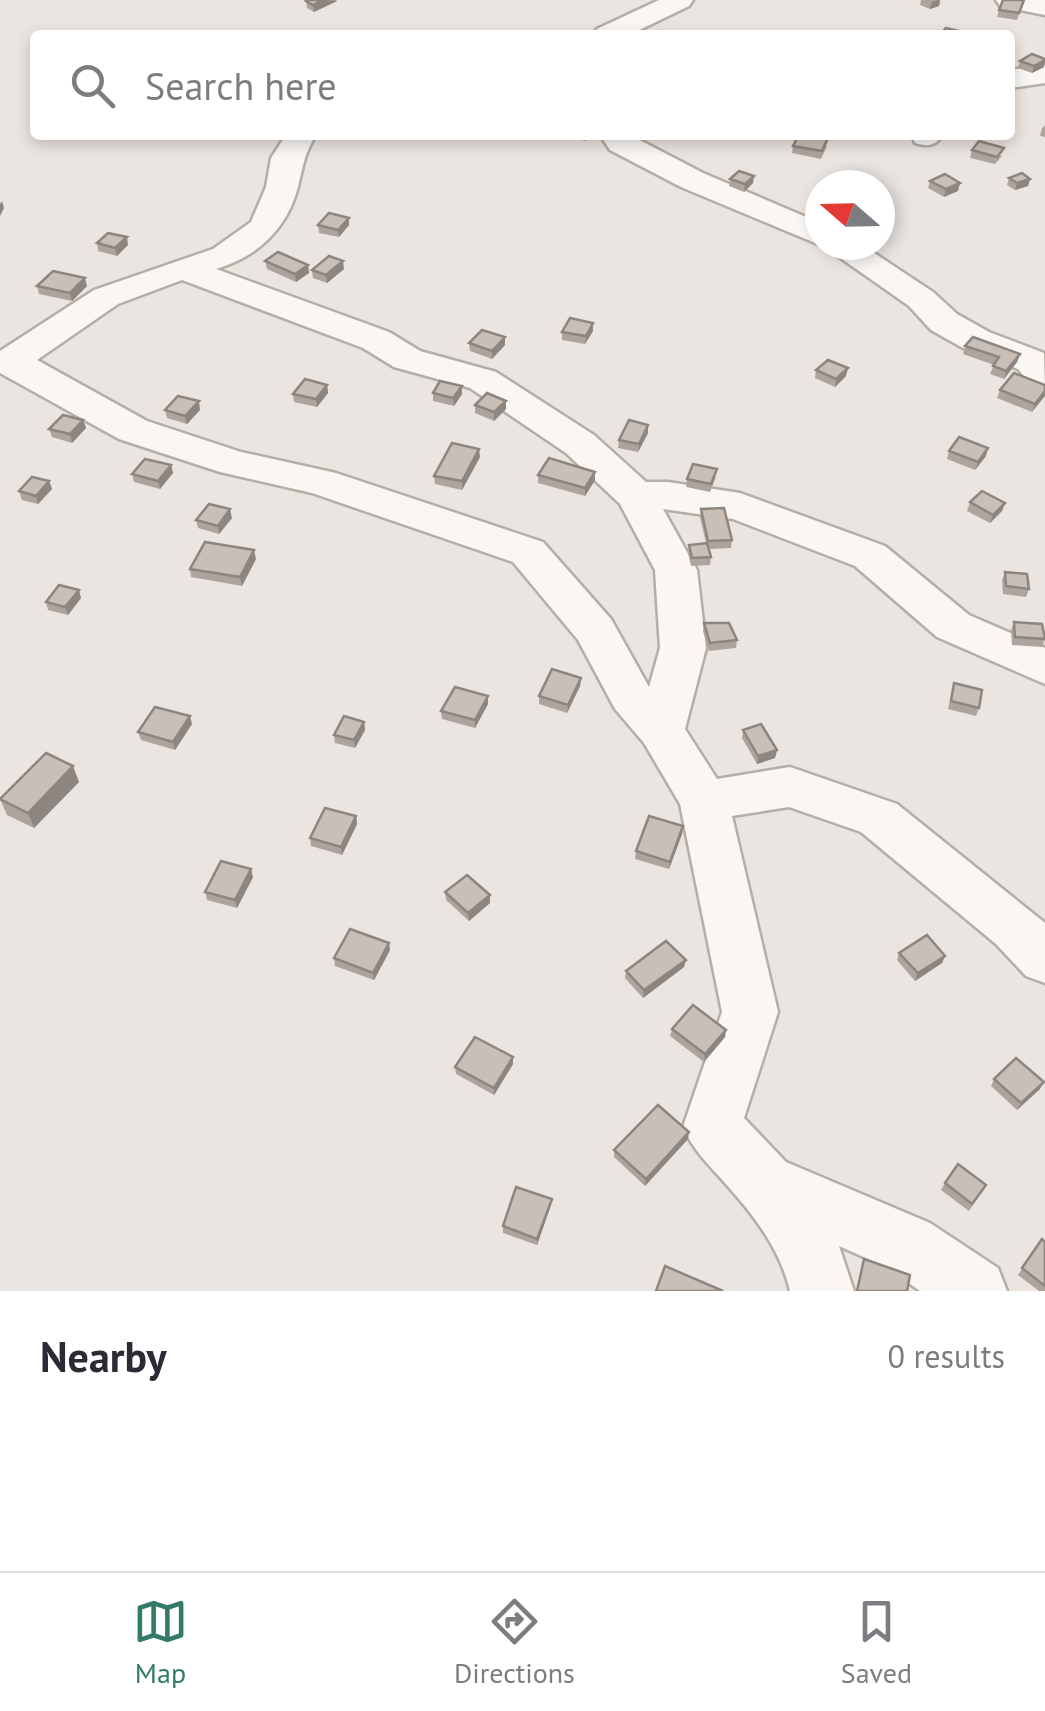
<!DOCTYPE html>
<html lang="en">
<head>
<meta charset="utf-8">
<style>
  body { margin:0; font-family:"PT Sans",sans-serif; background:#f7f7f7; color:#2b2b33 }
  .compass { position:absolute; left:805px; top:170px; width:90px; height:90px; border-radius:50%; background:#fff; box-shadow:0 5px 15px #0003; rotate:290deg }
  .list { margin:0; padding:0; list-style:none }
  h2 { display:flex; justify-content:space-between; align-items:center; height:130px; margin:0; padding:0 40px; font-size:42px }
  h2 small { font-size:32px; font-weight:400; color:#7c7c81 }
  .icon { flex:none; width:55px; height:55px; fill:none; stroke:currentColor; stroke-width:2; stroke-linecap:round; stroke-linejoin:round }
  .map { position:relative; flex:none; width:1045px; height:1291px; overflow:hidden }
  .search { position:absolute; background:#fff; box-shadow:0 5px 15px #0003; left:30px; right:30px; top:30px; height:110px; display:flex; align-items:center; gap:25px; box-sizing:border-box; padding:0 35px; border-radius:10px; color:#7c7c81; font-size:38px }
  .sheet { height:280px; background:#fff }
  nav { display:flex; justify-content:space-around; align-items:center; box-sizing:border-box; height:140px; border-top:2px solid #e1e1e2; background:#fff; font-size:28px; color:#7c7c81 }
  nav a { display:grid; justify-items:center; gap:5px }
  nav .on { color:#317b68 }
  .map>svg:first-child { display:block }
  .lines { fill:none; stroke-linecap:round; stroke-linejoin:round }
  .street-casing { stroke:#b6ada5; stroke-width:5 }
  .street { fill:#f9f6f4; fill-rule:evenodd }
  .wall { fill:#aea49d }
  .shaded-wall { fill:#8d8680 }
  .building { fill:#cabfb7; stroke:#8d8680; stroke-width:2.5 }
</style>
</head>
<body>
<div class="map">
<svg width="1045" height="1291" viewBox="0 0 1045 1291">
  <rect width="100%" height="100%" fill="#ebe5e1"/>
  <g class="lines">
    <g class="street-casing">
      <g id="street">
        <path d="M 659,0 L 693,0 L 689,6 L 629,35 L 593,35 L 597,29 Z"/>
        <path d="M 996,0 L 1045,0 L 1045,15 L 1000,6 Z"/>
        <path d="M 1045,65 L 1045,83 L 1010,88 L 1010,70 Z"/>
        <path d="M 286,135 L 316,135 C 304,154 303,167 298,187 C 287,229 257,257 216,269 L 389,332 L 420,351 L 496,372 L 594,435 L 646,482 L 668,482 L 740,493 L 885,546 L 969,615 L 1045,648 L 1045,684 L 937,637 L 855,566 L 733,519 L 663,509 L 697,570 L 706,648 L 685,729 L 717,779 L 790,767 L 897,804 L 1045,923 L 1045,983 L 1026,976 L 996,944 L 861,832 L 789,807 L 732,816 L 778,1012 L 744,1118 L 786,1162 L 930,1223 L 998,1268 L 1007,1291 L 920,1291 L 886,1267 L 839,1246 L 854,1291 L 790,1291 C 780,1249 754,1215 725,1183 C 709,1165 693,1150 683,1127 L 722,1012 L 680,804 L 644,743 L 615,709 L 578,640 L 513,562 L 312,493 L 220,472 L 119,439 L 0,373 L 0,351 L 94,290 L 213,249 L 251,222 L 266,187 L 271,158 ZM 182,280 L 363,348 L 394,367 L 470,388 L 566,453 L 620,504 L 655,570 L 660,648 L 649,687 L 611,619 L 543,542 L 336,473 L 241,452 L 147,421 L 37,360 L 118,304 Z"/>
        <path d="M 600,135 L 630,135 L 703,173 L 820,223 L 820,245 L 681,187 L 610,150 Z"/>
        <path d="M 912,135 L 943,135 C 935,146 928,147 915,143 Z"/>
        <path d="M 822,245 L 862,245 L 933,292 L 957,314 L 989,332 L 1044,353 L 1045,389 L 1032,386 L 1018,369 L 963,348 L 931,330 L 909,306 Z"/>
      </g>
    </g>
    <use href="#street" class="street"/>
  </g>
  <g class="wall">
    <path d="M 308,0 L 336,0 L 337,1 L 314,12 L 307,8 L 306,1 Z"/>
    <path d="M 921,0 L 940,0 L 939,6 L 930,9 L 920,5 Z"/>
    <path d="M 1024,0 L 1017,20 L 997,17 L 999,10 Z"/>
    <path d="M 1020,61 L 1044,67 L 1032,73 L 1018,68 Z"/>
    <path d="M 1045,125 L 1045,137 L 1040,136 L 1042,128 Z"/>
    <path d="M 572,135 L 591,135 L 586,141 L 572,138 Z"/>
    <path d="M 793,146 L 827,146 L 821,159 L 792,153 Z"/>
    <path d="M 972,150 L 1002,156 L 995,164 L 970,158 Z"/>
    <path d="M 1009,178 L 1030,179 L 1028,186 L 1015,190 L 1007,185 Z"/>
    <path d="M 730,179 L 753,183 L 744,192 L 729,186 Z"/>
    <path d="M 930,181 L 958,191 L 944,197 L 928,188 Z"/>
    <path d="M 318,225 L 349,225 L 339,237 L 319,233 Z"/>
    <path d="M 97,243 L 128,245 L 117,256 L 98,251 Z"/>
    <path d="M 265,261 L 308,265 L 309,273 L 296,282 L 267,269 Z"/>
    <path d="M 344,269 L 327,283 L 313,278 L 312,270 Z"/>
    <path d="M 37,286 L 87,286 L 72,301 L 39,294 Z"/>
    <path d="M 593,331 L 585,344 L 562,340 L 562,332 Z"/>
    <path d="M 469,343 L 505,345 L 492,359 L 470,351 Z"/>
    <path d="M 965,346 L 1020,354 L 1017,362 L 1004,379 L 990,374 L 994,365 L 963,354 Z"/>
    <path d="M 816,370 L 846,376 L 835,387 L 815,378 Z"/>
    <path d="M 327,385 L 328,393 L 317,407 L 294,402 L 293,394 Z"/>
    <path d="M 1045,385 L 1032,412 L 997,398 L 1000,390 Z"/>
    <path d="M 462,386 L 462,394 L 454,406 L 433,401 L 433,393 Z"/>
    <path d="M 506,401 L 506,409 L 494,421 L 475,413 L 475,405 Z"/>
    <path d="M 165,410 L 200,410 L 187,424 L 167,418 Z"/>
    <path d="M 83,420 L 86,428 L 72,443 L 52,437 L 49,429 Z"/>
    <path d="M 648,425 L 648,433 L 638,452 L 618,448 L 619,440 Z"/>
    <path d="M 949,451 L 986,456 L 975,470 L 947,459 Z"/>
    <path d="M 480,457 L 462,490 L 435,484 L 434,476 Z"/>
    <path d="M 171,465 L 173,473 L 160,489 L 134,482 L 132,474 Z"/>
    <path d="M 595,472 L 595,480 L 585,496 L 538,483 L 538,475 Z"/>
    <path d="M 716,477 L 710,492 L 686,487 L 687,479 Z"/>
    <path d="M 49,481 L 52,489 L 38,504 L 22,500 L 19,491 Z"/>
    <path d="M 970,502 L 1005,503 L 1002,511 L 990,523 L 967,511 Z"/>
    <path d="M 701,509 L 732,540 L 731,548 L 709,549 L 711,557 L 710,565 L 691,566 L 688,553 L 689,545 L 706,543 L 700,517 Z"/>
    <path d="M 232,518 L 219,534 L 198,528 L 196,520 Z"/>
    <path d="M 256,559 L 242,586 L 191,577 L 190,569 Z"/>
    <path d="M 1005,572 L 1029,589 L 1026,597 L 1003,594 L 1002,580 Z"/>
    <path d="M 81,598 L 68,615 L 48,610 L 46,602 Z"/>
    <path d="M 1014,622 L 1045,639 L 1042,647 L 1012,645 L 1011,630 Z"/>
    <path d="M 704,623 L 737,640 L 736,648 L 709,651 L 703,631 Z"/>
    <path d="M 581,678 L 580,686 L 567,713 L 539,704 L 539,696 Z"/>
    <path d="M 954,683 L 979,708 L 976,716 L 948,709 Z"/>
    <path d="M 488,696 L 488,704 L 475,728 L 442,719 L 441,711 Z"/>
    <path d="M 364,722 L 365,730 L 355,748 L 335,743 L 334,735 Z"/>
    <path d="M 192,724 L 175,750 L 141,740 L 138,732 Z"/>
    <path d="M 743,730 L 777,750 L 775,758 L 757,764 L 742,738 Z"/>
    <path d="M 79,782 L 34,828 L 7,815 L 0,799 Z"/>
    <path d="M 356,816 L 357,824 L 342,855 L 311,846 L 310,838 Z"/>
    <path d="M 683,826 L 682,834 L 669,869 L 635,859 L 636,851 Z"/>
    <path d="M 253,877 L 237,908 L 207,900 L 205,892 Z"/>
    <path d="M 445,892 L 490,895 L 490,903 L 469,921 L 446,900 Z"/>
    <path d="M 390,950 L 374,980 L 335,966 L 334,958 Z"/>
    <path d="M 899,953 L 945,956 L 942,963 L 915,981 L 897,960 Z"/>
    <path d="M 684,967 L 643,998 L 625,978 L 626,971 Z"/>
    <path d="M 672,1029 L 725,1037 L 704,1062 L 670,1036 Z"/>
    <path d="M 513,1064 L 494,1095 L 456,1074 L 455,1067 Z"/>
    <path d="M 994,1079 L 1040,1089 L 1017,1110 L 991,1086 Z"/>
    <path d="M 688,1139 L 645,1186 L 614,1157 L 614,1150 Z"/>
    <path d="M 945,1183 L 986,1185 L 969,1211 L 941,1190 Z"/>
    <path d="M 551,1205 L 537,1245 L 503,1233 L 503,1226 Z"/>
    <path d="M 1042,1239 L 1045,1242 L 1045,1291 L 1039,1291 L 1018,1275 Z"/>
  </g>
  <g class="shaded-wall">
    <path d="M 323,0 L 337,1 L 314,12 L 313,5 Z"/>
    <path d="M 938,0 L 940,0 L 939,6 L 930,9 L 932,2 Z"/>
    <path d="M 1045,60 L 1044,67 L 1032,73 L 1034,66 Z"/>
    <path d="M 754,176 L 753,183 L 744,192 L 745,184 Z"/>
    <path d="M 1030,179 L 1028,186 L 1015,190 L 1017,183 Z"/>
    <path d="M 960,183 L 958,191 L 944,197 L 946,189 Z"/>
    <path d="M 2,201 L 4,208 L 0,216 L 0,204 Z"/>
    <path d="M 887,212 L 886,220 L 880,223 L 880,216 Z"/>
    <path d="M 349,218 L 349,225 L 339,237 L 338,230 Z"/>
    <path d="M 127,237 L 128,245 L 117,256 L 115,248 Z"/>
    <path d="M 343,261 L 344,269 L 327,283 L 326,275 Z"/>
    <path d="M 308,265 L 309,273 L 296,282 L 295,274 Z"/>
    <path d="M 85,278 L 87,286 L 72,301 L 70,293 Z"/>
    <path d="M 593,323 L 593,331 L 585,344 L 586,336 Z"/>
    <path d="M 505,337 L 505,345 L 492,359 L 492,351 Z"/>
    <path d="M 1020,354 L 1017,362 L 1004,379 L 1006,371 Z"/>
    <path d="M 848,368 L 846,376 L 835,387 L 836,379 Z"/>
    <path d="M 327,385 L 328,393 L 317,407 L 316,399 Z"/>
    <path d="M 462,386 L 462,394 L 454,406 L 453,398 Z"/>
    <path d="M 1045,391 L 1045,396 L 1032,412 L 1035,404 Z"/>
    <path d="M 199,401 L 200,410 L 187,424 L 185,416 Z"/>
    <path d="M 506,401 L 506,409 L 494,421 L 494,412 Z"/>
    <path d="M 83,420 L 86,428 L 72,443 L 70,434 Z"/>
    <path d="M 648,425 L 648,433 L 638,452 L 639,444 Z"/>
    <path d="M 988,448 L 986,456 L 975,470 L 978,462 Z"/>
    <path d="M 479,449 L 480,457 L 462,490 L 462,481 Z"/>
    <path d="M 171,465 L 173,473 L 160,489 L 158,481 Z"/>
    <path d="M 595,472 L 595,480 L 585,496 L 585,488 Z"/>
    <path d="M 49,481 L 52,489 L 38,504 L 36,496 Z"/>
    <path d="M 1005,503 L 1002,511 L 990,523 L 993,515 Z"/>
    <path d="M 230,509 L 232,518 L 219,534 L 218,526 Z"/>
    <path d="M 254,550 L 256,559 L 242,586 L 240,577 Z"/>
    <path d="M 79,590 L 81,598 L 68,615 L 65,607 Z"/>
    <path d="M 581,678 L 580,686 L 567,713 L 568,705 Z"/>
    <path d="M 488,696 L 488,704 L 475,728 L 475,720 Z"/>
    <path d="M 190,716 L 192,724 L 175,750 L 173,742 Z"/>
    <path d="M 364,722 L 365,730 L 355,748 L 354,740 Z"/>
    <path d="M 777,750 L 775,758 L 757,764 L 758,756 Z"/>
    <path d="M 73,766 L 79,782 L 34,828 L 28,813 Z"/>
    <path d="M 356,816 L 357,824 L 342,855 L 341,847 Z"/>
    <path d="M 683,826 L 682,834 L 669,869 L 670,862 Z"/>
    <path d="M 251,869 L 253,877 L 237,908 L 235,900 Z"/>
    <path d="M 490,895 L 490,903 L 469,921 L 468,913 Z"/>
    <path d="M 389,943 L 390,950 L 374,980 L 373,973 Z"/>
    <path d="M 945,956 L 942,963 L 915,981 L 918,973 Z"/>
    <path d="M 686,960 L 684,967 L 643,998 L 644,990 Z"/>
    <path d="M 726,1030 L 725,1037 L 704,1062 L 705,1054 Z"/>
    <path d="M 513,1057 L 513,1064 L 494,1095 L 494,1088 Z"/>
    <path d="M 1044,1082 L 1040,1089 L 1017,1110 L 1021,1103 Z"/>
    <path d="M 689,1132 L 688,1139 L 645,1186 L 646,1179 Z"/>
    <path d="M 552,1199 L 551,1205 L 537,1245 L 537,1239 Z"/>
  </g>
  <g class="building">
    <path d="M 308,0 L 323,0 L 313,5 L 306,1 Z"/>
    <path d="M 1003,0 L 1024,0 L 1019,13 L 999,10 Z"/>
    <path d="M 946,28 L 963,32 L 961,35 L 940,35 Z"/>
    <path d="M 1032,54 L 1045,59 L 1045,60 L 1034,66 L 1020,61 Z"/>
    <path d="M 799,135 L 810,135 L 828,138 L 822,151 L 793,146 Z"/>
    <path d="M 979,141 L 1004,148 L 997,157 L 972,150 Z"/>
    <path d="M 739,171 L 754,176 L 745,184 L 730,179 Z"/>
    <path d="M 1022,173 L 1030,179 L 1017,183 L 1009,178 Z"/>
    <path d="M 945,174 L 960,183 L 946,189 L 930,181 Z"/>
    <path d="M 831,177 L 846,182 L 843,185 L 822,185 Z"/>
    <path d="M 329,213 L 349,218 L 338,230 L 318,225 Z"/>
    <path d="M 108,233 L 127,237 L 115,248 L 97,243 Z"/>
    <path d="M 278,252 L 308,265 L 295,274 L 265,261 Z"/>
    <path d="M 329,256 L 343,261 L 326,275 L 312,270 Z"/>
    <path d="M 53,271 L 85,278 L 70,293 L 37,286 Z"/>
    <path d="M 570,318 L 593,323 L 586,336 L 562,332 Z"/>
    <path d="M 482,330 L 505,337 L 492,351 L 469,343 Z"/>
    <path d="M 973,337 L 1020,354 L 1006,371 L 993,366 L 999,357 L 965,346 Z"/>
    <path d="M 828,360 L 848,368 L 836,379 L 816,370 Z"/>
    <path d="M 1014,373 L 1045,385 L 1045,391 L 1035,404 L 1000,390 Z"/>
    <path d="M 305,379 L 327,385 L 316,399 L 293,394 Z"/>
    <path d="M 440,381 L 462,386 L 453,398 L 433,393 Z"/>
    <path d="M 487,393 L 506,401 L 494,412 L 475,405 Z"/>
    <path d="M 178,396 L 199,401 L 185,416 L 165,410 Z"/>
    <path d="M 63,415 L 83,420 L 70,434 L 49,429 Z"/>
    <path d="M 629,420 L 648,425 L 639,444 L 619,440 Z"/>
    <path d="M 959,437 L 988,448 L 978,462 L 949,451 Z"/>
    <path d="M 452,443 L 479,449 L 462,481 L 434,476 Z"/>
    <path d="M 549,458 L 595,472 L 585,488 L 538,475 Z"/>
    <path d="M 145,459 L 171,465 L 158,481 L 132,474 Z"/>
    <path d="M 693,464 L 717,469 L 711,484 L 687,479 Z"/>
    <path d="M 32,477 L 49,481 L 36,496 L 19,491 Z"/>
    <path d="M 982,491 L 1005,503 L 993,515 L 970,502 Z"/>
    <path d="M 209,504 L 230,509 L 218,526 L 196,520 Z"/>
    <path d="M 724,508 L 732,540 L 708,541 L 701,509 Z"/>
    <path d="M 205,542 L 254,550 L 240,577 L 190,569 Z"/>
    <path d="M 707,543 L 711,557 L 692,558 L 689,545 Z"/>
    <path d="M 1005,572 L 1027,574 L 1029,589 L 1006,586 Z"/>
    <path d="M 59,585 L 79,590 L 65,607 L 46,602 Z"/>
    <path d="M 1014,622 L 1042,624 L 1045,639 L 1015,637 Z"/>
    <path d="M 704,623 L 729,623 L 737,640 L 710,643 Z"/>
    <path d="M 552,669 L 581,678 L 568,705 L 539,696 Z"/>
    <path d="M 954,683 L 982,690 L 979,708 L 951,701 Z"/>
    <path d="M 455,687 L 488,696 L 475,720 L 441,711 Z"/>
    <path d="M 155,707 L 190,716 L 173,742 L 138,732 Z"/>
    <path d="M 344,716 L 364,722 L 354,740 L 334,735 Z"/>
    <path d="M 761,724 L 777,750 L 758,756 L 743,730 Z"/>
    <path d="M 46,753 L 73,766 L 28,813 L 0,799 Z"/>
    <path d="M 325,808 L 356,816 L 341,847 L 310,838 Z"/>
    <path d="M 649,816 L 683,826 L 670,862 L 636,851 Z"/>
    <path d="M 221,861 L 251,869 L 235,900 L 205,892 Z"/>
    <path d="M 467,875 L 490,895 L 468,913 L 445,892 Z"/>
    <path d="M 350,929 L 389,943 L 373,973 L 334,958 Z"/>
    <path d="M 927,935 L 945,956 L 918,973 L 899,953 Z"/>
    <path d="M 666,941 L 686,960 L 644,990 L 626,971 Z"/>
    <path d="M 693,1005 L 726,1030 L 705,1054 L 672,1029 Z"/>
    <path d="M 475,1037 L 513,1057 L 494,1088 L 455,1067 Z"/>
    <path d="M 1016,1058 L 1044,1082 L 1021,1103 L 994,1079 Z"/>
    <path d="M 658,1105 L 689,1132 L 646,1179 L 614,1150 Z"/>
    <path d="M 958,1164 L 986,1185 L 972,1204 L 945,1183 Z"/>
    <path d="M 516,1187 L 552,1199 L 537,1239 L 503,1226 Z"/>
    <path d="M 1042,1239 L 1045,1242 L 1045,1286 L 1022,1268 Z"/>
    <path d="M 864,1259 L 910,1275 L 907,1291 L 857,1291 Z"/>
    <path d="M 665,1266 L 723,1291 L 656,1291 Z"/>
  </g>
</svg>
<svg class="compass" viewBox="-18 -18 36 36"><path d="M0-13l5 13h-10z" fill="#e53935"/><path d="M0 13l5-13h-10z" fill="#7c7c81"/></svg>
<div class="search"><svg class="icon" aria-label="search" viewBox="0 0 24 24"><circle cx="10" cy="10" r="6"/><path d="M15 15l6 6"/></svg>Search here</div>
</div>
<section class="sheet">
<h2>Nearby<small>0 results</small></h2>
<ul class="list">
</ul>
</section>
<nav>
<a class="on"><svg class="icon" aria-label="map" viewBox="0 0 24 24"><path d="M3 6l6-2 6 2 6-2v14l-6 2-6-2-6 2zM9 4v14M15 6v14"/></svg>Map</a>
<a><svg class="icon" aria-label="directions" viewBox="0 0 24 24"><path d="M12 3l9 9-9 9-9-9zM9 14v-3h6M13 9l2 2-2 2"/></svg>Directions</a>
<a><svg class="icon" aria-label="saved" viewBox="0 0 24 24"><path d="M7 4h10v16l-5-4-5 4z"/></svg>Saved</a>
</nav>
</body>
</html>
